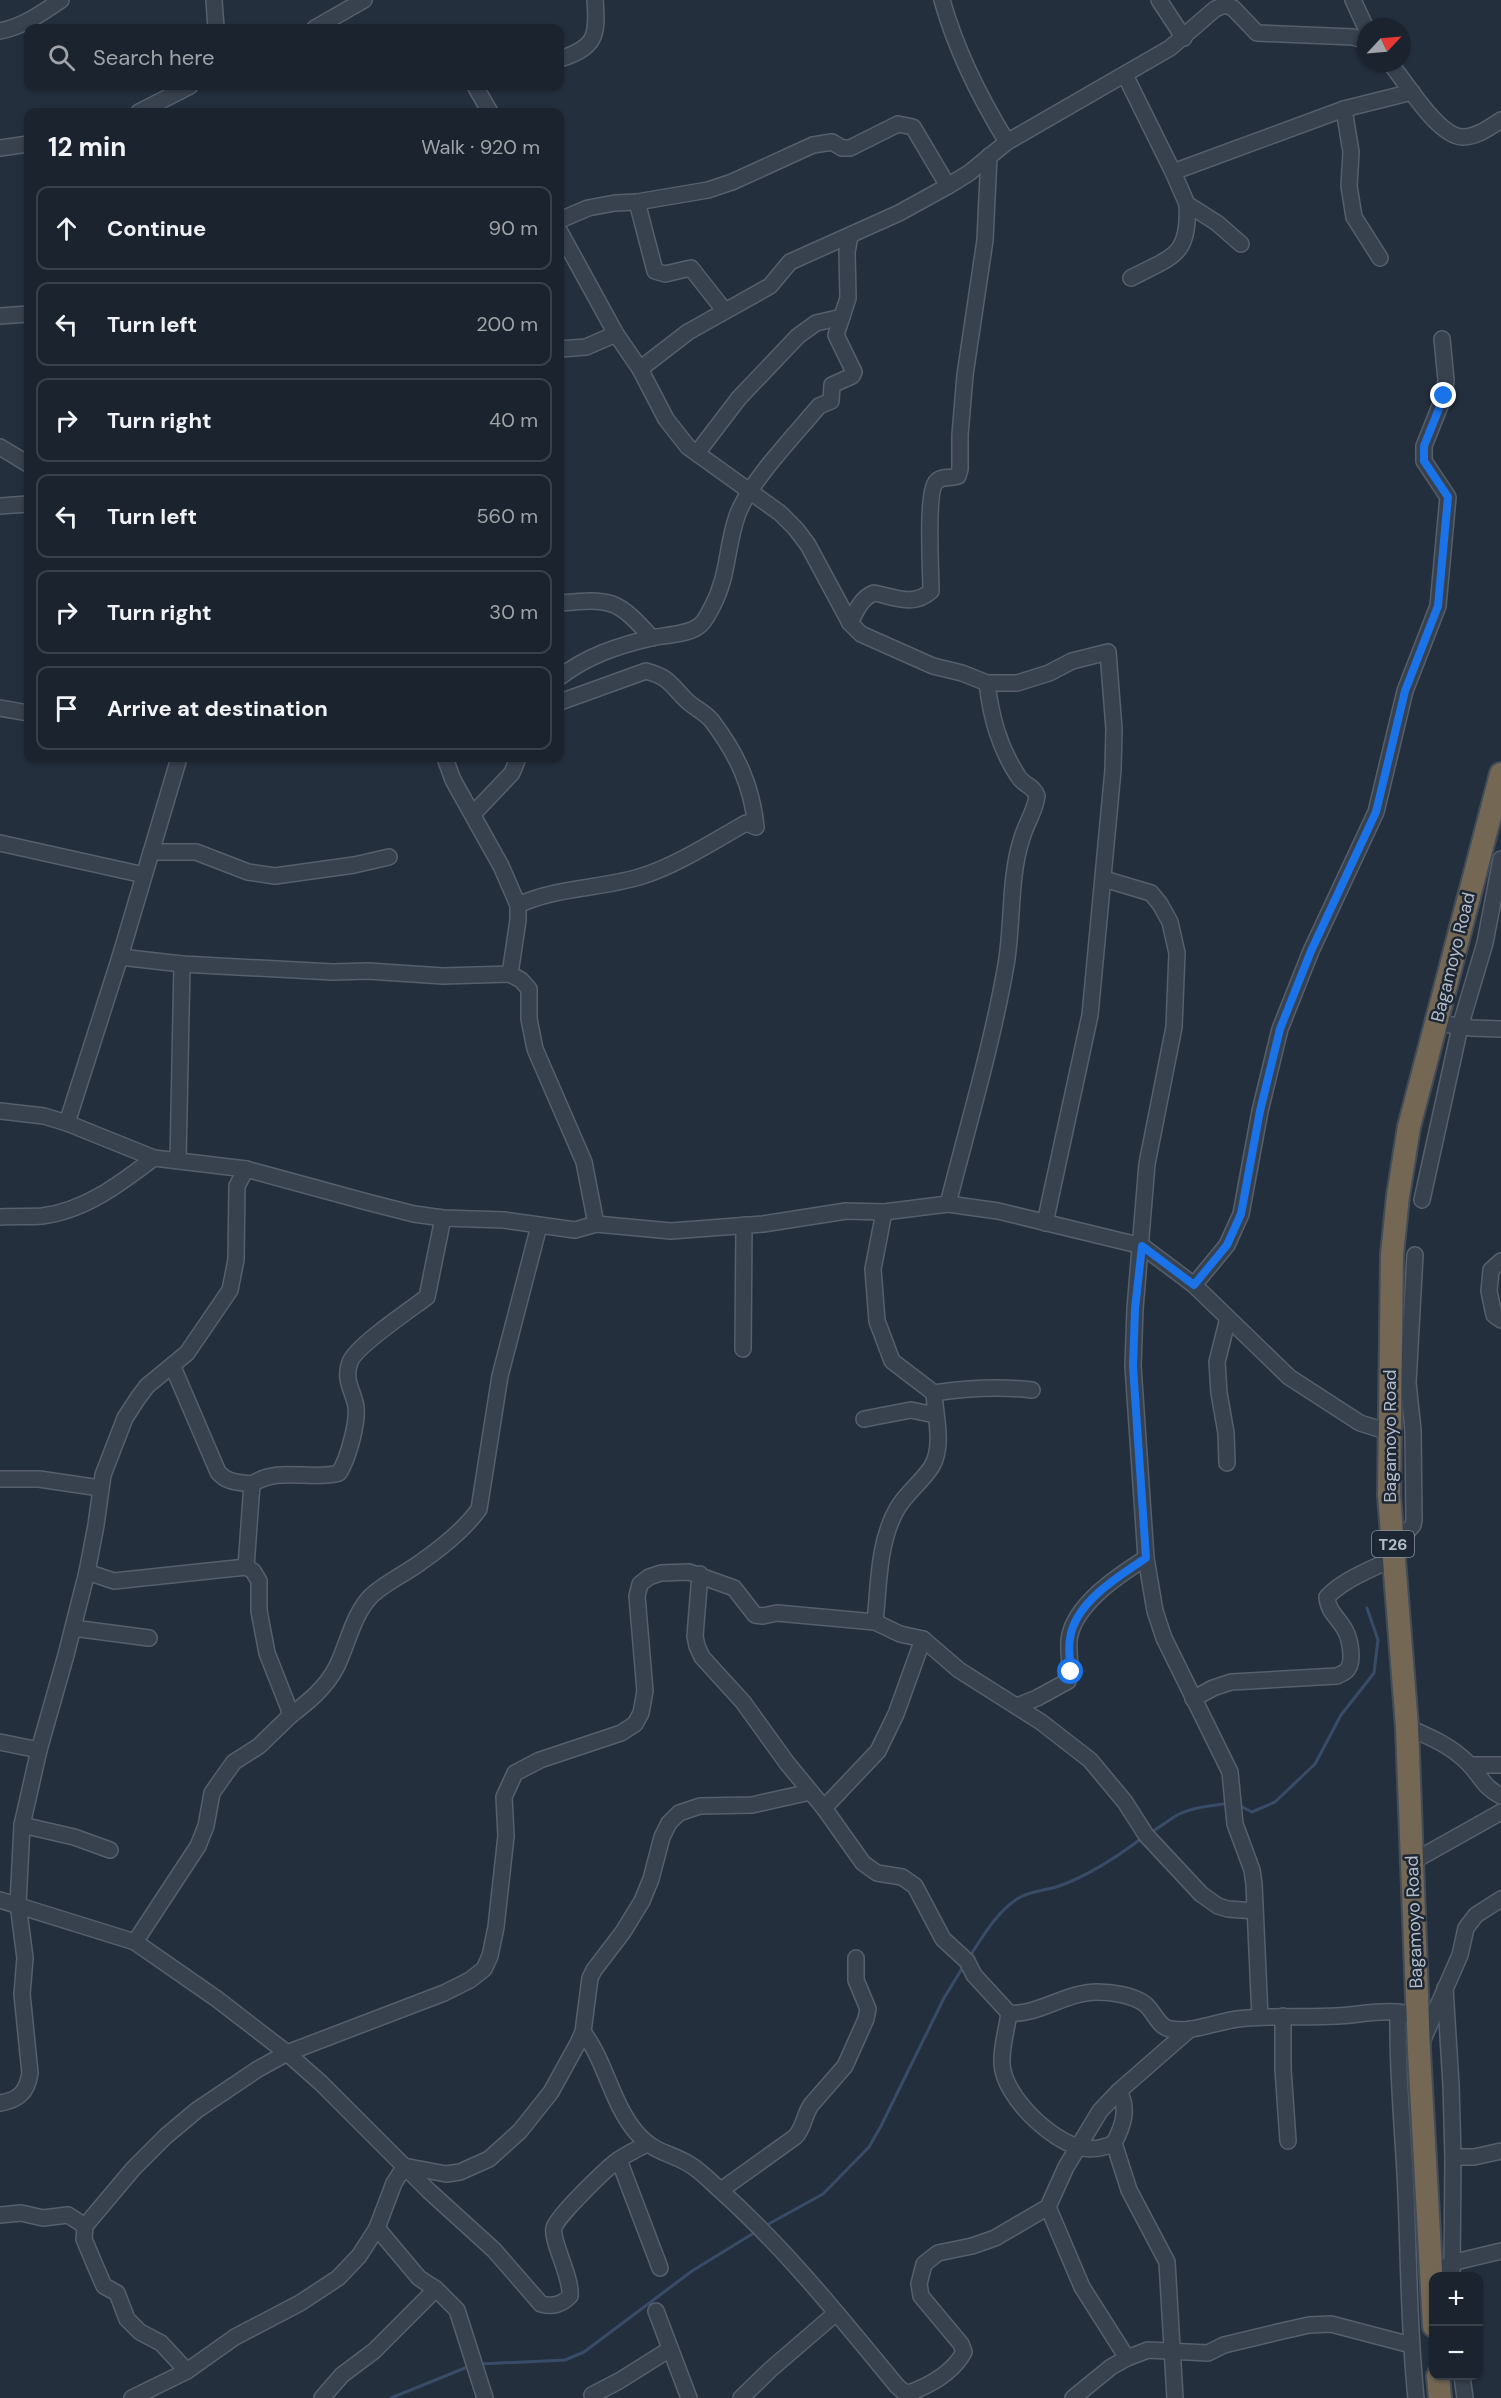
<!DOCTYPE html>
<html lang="en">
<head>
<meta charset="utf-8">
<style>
  body { margin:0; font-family:"DM Sans",sans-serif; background:#242b36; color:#f1f3f6 }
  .controls { position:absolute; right:18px; bottom:18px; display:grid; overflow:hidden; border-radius:12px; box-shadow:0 2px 4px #0004 }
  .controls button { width:54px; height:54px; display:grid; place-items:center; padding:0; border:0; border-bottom:2px solid #39404a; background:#1b232e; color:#f1f3f6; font:30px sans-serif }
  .compass { position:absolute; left:1357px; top:18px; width:54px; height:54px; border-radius:50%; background:#1b232e; box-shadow:0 2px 4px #0004; rotate:64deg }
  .stop { position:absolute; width:18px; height:18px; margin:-14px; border:4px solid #1a73e8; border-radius:50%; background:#fff }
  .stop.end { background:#1a73e8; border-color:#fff; box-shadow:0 2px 6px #0008 }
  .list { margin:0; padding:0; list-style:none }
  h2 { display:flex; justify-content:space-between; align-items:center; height:78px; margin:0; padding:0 24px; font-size:26px }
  h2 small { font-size:20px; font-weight:400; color:#a0a4aa }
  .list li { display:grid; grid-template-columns:39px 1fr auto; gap:18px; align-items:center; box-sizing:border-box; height:84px; margin:0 12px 12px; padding:0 12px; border:2px solid #39404a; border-radius:12px }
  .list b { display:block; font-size:22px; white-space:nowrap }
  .list em { font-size:20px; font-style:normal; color:#a0a4aa }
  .icon { flex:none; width:33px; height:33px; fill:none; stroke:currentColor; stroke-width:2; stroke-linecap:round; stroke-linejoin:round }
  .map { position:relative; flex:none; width:1501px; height:2398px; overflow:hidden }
  .search { position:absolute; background:#1b232e; box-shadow:0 2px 4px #0004; left:24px; top:24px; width:540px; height:66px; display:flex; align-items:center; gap:15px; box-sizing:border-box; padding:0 21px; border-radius:12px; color:#a0a4aa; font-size:22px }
  .panel { position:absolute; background:#1b232e; box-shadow:0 2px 4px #0004; left:24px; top:108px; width:540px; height:654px; border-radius:12px }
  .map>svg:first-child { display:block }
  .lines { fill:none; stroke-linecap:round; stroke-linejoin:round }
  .stream { stroke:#394c67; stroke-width:3 }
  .minor-casing { stroke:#565f6c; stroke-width:18 }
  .highway-casing { stroke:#434c59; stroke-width:26 }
  .minor { stroke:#38414e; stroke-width:15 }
  .highway { stroke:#746855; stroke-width:22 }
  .route { stroke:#1a73e8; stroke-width:8 }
  .labels { text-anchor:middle; stroke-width:5; stroke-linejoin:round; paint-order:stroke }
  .shield { fill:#1d2633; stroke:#878f9c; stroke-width:1.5 }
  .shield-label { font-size:16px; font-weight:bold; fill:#b4bcc9 }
  .street-label { font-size:18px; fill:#b4bcc9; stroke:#1d2633 }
</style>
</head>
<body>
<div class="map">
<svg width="1501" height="2398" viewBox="0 0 1501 2398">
  <rect width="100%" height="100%" fill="#242f3e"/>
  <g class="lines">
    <g class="stream">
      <path d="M 1238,1805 L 1252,1812 L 1275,1802 L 1315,1764 L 1341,1715 L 1374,1673 L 1378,1640 L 1367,1608"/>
      <path d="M 1150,1833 C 1159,1828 1166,1822 1174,1817 C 1189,1807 1212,1806 1230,1803"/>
      <path d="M 970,1956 C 983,1936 997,1912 1017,1899 C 1030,1890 1047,1891 1062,1885 C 1091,1874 1117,1857 1142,1838"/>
      <path d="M 765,2226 L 823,2194 L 869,2147 L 881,2126 L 944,1998 L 963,1967"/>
      <path d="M 480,2364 L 565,2360 L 584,2352 L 692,2271 L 757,2231"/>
      <path d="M 391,2398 L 470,2366"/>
    </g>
    <g class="minor-casing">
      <g id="minor">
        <path d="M 214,0 L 216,28"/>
        <path d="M 942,0 C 956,50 980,98 1007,142"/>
        <path d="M 1159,0 L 1184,38"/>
        <path d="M 1353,0 L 1366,28"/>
        <path d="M 315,28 L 364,0"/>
        <path d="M 0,31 C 22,27 42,13 61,0"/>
        <path d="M 560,59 C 596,47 598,36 595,0"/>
        <path d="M 1390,63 C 1406,82 1438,137 1463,137 C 1477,137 1490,127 1501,120"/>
        <path d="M 1125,75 L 1173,172 L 1187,204 L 1217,223 L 1241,244"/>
        <path d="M 475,86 L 490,112"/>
        <path d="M 1344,109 L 1351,152 L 1349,186 L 1354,217 L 1380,258"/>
        <path d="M 139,112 L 190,86"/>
        <path d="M 0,148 L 28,144"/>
        <path d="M 1173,172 L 1344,109 L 1412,92"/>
        <path d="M 637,202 L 655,271 L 665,274 L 691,268 L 724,310"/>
        <path d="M 560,220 L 588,208 L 615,203 L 637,202 L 708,190 L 732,182 L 813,145 L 832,142 L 842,148 L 850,148 L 898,124 L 913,127 L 948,186"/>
        <path d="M 560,232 L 616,334 L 640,369 L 666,419 L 688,447 L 780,513 L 796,529 L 808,545 L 850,623 L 861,634 L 933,666 L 962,673 L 987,683 L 1017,683 L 1049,673 L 1072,661 L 1108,652 L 1114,729 L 1113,770 L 1090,1015 L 1045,1223"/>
        <path d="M 1131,278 C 1173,256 1190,256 1187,204"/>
        <path d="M 0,316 L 28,314"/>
        <path d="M 560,349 L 586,347 L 616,334"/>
        <path d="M 640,369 L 688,332 L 770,286 L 790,262 L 899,213 L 948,186 L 969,173 L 1007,142 L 1170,48 L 1215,9 L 1225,5 L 1233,8 L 1257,33 L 1353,37 L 1366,41"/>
        <path d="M 0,447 L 28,464"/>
        <path d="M 697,453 L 739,398 L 798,336 L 816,323 L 842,317"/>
        <path d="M 0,506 L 28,504"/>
        <path d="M 560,603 C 611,598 617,599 652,638"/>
        <path d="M 850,623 C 856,611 861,598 874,593 C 895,597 914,607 931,591 C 931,572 926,493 936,482 C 942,475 950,479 958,476 L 960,469 L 960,435 L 965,375 L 985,240 L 989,156"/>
        <path d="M 560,677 C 587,656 617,646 651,638 C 665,635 687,635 699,626 C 705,622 708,614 712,607 C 729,575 726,548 737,516 C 749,482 795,435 819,406 L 831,401 L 832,385 L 852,376 L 854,372 L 836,335 L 848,298 L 847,252 L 850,236"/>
        <path d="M 0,708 L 28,713"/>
        <path d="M 445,758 L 453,780 L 501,866 L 518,905 L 518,920 L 510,974"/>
        <path d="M 473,814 L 512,773 L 518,758"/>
        <path d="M 0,843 L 144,875"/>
        <path d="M 151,852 L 196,852 L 248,872 L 275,876 L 354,865 L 389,857"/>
        <path d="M 1104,879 L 1151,893 L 1160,904 L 1170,922 L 1177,953 L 1174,1027 L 1147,1164 L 1135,1309 L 1133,1366 L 1146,1558 L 1155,1611 L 1164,1638 L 1230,1772 L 1235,1824 L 1252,1870 L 1254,1884 L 1260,2017"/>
        <path d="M 518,905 C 557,887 599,889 639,877 C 674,867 714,841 746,823 L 756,827 C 752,786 737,754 712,721 C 705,712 694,708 686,700 C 671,685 669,677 646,671 L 560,702"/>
        <path d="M 120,957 L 182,964 L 333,972 L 368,971 L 443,976 L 510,974 L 521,980 L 529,989 L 529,1019 L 535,1049 L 584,1162 L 596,1224"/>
        <path d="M 1437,1023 L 1472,1028 L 1501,1029"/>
        <path d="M 0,1111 L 44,1116 L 67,1123 L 154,1158 L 246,1169 L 367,1202 L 414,1214 L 443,1218 L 504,1220 L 575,1230 L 596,1224 L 671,1231 L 763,1224 L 846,1211 L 884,1212 L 948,1204 L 998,1211 L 1142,1246 L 1194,1285 L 1289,1377 L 1360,1423 L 1389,1432"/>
        <path d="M 67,1123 L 120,957 L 179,758"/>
        <path d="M 178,1161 L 182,964"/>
        <path d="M 1422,1200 L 1460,1027 L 1485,943 L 1501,859"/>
        <path d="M 948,1204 C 968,1125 992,1045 1006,965 C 1013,925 1009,876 1022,838 C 1026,823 1035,812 1037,796 C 1034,786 1023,785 1018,776 C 999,747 991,717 987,683"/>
        <path d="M 884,1212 L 873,1269 L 877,1321 L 892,1361 L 934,1393 C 967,1388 998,1386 1032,1390"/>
        <path d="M 0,1217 C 14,1216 28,1217 42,1216 C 85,1211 121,1183 154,1158"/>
        <path d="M 1501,1261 L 1491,1270 L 1489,1291 L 1494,1315 L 1501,1320"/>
        <path d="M 1194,1285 L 1227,1245 L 1241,1214 L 1260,1111 L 1280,1029 L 1311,951 L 1376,812 L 1405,691 L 1438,606 L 1448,497 L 1424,461 L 1424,446 L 1444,396 L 1446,380 L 1442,339"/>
        <path d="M 743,1349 L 744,1225"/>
        <path d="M 173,1367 L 218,1472 C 227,1483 238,1482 252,1484"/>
        <path d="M 864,1419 L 911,1410 L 935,1415"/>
        <path d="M 1227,1463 L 1226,1433 L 1219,1393 L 1217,1362 L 1228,1318"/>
        <path d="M 0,1479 L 39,1479 L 100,1488"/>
        <path d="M 1393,1548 L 1413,1525 L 1414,1520 L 1413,1430 L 1408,1383 L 1415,1255"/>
        <path d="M 246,1567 L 252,1484 C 280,1466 309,1481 339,1473 C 348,1459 360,1418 355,1402 C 351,1387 344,1379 350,1362 C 356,1346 411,1309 427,1297 L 443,1218"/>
        <path d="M 87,1572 L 114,1581 L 246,1567 L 253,1571 L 259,1581 L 259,1611 L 267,1653 L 289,1709 L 290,1716 L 259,1746 L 234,1762 L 221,1780 L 212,1793 L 206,1826 L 198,1846 L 135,1942"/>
        <path d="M 700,1574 L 695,1636 L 697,1646 L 702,1657 L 743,1702 L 787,1763 L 824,1808 L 863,1863 L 877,1873 L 902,1877 L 915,1886 L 943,1939 L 967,1961 L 974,1975 L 1009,2013 C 1037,2016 1066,1992 1097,1992 C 1111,1992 1133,1995 1145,2004 C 1154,2011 1158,2027 1170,2029 C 1192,2033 1216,2022 1237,2019 C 1271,2015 1304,2018 1337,2016 C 1360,2015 1399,2006 1418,2018"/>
        <path d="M 875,1622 C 879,1585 878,1542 897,1509 C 906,1493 923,1481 932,1466 C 944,1445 935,1415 934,1393"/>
        <path d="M 73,1628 L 149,1638"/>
        <path d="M 1193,1699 L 1213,1688 L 1231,1682 L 1337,1676 C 1340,1674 1343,1674 1346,1671 C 1355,1663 1350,1639 1345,1630 C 1338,1617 1328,1612 1327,1597 C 1344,1579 1372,1569 1394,1558"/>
        <path d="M 1017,1706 L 1037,1698 L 1068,1681 C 1072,1667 1068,1655 1069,1640 C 1073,1605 1119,1575 1146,1558"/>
        <path d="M 290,1716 C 308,1702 326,1688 337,1666 C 348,1643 353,1615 371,1596 C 386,1582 405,1574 421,1562 C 441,1548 465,1529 479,1509 L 500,1376 L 539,1226"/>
        <path d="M 1407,1727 C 1430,1737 1450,1745 1468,1763 C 1482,1777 1482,1786 1501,1796"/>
        <path d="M 0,1742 L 39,1750"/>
        <path d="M 1470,1765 L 1501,1765"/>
        <path d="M 824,1808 L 878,1751 L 896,1714 L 923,1639"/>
        <path d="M 22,1825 L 74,1837 L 110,1850"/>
        <path d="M 1412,1862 L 1501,1812"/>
        <path d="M 0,1900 L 135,1942 L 217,1999 L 287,2053 L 321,2083 L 429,2191 L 494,2250 L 541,2304 C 553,2307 561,2305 570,2296 C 572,2277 551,2241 554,2228 C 556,2217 607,2168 618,2160 C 627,2154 637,2149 647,2144"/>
        <path d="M 1445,1988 L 1451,2085 L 1453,2157 L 1452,2276"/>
        <path d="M 1398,2012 C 1397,2066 1402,2119 1405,2173 C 1409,2248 1408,2323 1416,2398"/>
        <path d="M 1009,2013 C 1007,2029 1001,2047 1002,2064 C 1004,2097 1051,2141 1082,2148 C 1093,2150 1104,2148 1114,2143 C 1123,2126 1129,2109 1119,2091"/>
        <path d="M 1283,2016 L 1283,2069 L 1288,2141"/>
        <path d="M 583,2032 C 606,2062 611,2102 636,2132 C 655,2154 667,2151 689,2164 C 701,2171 710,2181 720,2190 C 787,2250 840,2317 897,2386 L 911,2398"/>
        <path d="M 1422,2042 L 1460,1955 L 1466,1928 L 1476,1915 L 1501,1899"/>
        <path d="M 0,2103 C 19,2100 27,2092 30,2073 L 22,1994 L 25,1958 L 18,1904 L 22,1825 L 39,1750 L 66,1655 L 87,1572 L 96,1525 L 103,1475 L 125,1418 L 138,1398 L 147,1386 L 187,1353 L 230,1290 L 236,1260 L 237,1186 L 246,1169"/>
        <path d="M 1114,2143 L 1129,2190 L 1167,2262 L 1175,2398"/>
        <path d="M 1453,2157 L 1474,2157 L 1501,2151"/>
        <path d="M 619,2160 L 660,2268"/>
        <path d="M 721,2190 L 795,2137 C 804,2128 804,2115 811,2105 L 845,2066 L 866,2019 L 868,2009 L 856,1980 L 856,1958"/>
        <path d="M 1048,2207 L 1082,2287 L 1127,2358"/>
        <path d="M 0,2215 L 21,2213 L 43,2218 L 68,2215 L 85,2226 L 84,2239 L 94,2263 L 104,2286 L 117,2293 L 127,2319 L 140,2332 L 161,2343 L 187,2371"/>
        <path d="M 85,2226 L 133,2169 L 166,2136 L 197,2110 L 258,2069 L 287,2053 L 444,1993 L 470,1980 L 484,1969 L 490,1956 L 496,1927 L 506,1836 L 504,1797 L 515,1773 L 540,1760 L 621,1733 L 635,1724 L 641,1713 L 645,1691 L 637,1596 L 640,1584 L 649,1577 L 661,1573 L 689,1572 L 734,1588 L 755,1615 L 763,1616 L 777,1613 L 875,1622 L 900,1634 L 923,1639 L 959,1670 L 1041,1722 L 1090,1760 L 1125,1802 L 1146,1835 L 1201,1894 L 1218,1906 L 1228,1909 L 1255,1911"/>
        <path d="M 377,2228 L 419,2278 L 436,2289 L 457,2310 L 485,2398"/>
        <path d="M 1444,2268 L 1451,2263 L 1501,2251"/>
        <path d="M 656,2311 L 689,2398"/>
        <path d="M 1462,2376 L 1465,2398"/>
        <path d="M 906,2394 C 929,2386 952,2374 964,2352 L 961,2344 L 921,2296 L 919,2284 L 924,2264 L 938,2253 L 972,2246 L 995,2238 L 1048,2207 L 1066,2167 L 1100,2111 L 1119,2091 L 1190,2029"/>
        <path d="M 592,2395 L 619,2381 L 670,2349"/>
        <path d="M 132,2398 L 187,2371 L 235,2337 L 300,2303 L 338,2278 L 359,2256 L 377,2228 L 394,2183 L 403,2169 L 409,2167 L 446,2174 L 460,2172 L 489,2159 L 520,2131 L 551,2092 L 578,2043 L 583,2032 L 590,1978 L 594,1970 L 623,1932 L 642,1901 L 651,1879 L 662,1837 L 669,1823 L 679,1813 L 700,1806 L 752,1805 L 810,1792"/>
        <path d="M 322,2398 L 342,2375 L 374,2351 L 436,2289"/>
        <path d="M 741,2398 L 771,2369 L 836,2313"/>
        <path d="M 1073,2398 L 1111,2367 L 1127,2358 L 1148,2350 L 1208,2353 L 1224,2345 L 1278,2332 L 1309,2325 L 1331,2324 L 1411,2345"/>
      </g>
    </g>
    <g class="highway-casing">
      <g id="highway">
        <path d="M 1434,2326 L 1419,2051 L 1407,1727 L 1389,1495 L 1392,1255 L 1398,1196 L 1409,1127 L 1501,774"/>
        <path d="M 1438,2376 L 1440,2398"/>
      </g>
    </g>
    <use href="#minor" class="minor"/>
    <use href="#highway" class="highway"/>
  </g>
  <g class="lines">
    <path class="route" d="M 1071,1672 C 1070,1662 1068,1649 1070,1639 C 1074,1603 1119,1576 1146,1558 L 1133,1366 L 1135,1309 L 1142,1246 L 1194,1285 L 1227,1245 L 1241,1214 L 1260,1111 L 1280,1029 L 1311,951 L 1376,812 L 1405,691 L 1438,606 L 1448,497 L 1424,461 L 1424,446 L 1444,396"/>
  </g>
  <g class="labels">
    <rect class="shield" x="1372" y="1531" width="42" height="26" rx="4.5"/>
    <g class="shield-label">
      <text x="1393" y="1550">T26</text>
    </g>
    <g class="street-label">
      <text transform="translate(1453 957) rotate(-76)" y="6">Bagamoyo Road</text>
      <text transform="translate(1390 1436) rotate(-90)" y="6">Bagamoyo Road</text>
      <text transform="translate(1414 1922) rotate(-92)" y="6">Bagamoyo Road</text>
    </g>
  </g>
</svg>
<div class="controls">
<button>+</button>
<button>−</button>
</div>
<svg class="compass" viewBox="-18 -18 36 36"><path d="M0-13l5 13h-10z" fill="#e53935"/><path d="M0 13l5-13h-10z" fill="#a0a4aa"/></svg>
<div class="stop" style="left:1071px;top:1672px"></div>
<div class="stop end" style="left:1444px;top:396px"></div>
<div class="search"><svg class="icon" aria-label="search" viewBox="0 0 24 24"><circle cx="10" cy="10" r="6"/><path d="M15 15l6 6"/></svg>Search here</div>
<section class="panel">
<h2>12 min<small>Walk · 920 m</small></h2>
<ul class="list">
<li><svg class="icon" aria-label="ahead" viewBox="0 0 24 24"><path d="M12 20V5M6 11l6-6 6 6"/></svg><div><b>Continue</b></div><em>90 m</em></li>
<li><svg class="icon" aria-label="left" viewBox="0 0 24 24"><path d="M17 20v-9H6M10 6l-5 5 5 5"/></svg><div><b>Turn left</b></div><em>200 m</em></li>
<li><svg class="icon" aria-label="right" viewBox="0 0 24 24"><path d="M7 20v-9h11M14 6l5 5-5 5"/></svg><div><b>Turn right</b></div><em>40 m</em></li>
<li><svg class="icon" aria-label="left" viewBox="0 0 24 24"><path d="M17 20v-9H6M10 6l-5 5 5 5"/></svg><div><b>Turn left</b></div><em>560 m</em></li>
<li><svg class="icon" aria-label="right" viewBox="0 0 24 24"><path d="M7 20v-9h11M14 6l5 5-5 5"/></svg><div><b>Turn right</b></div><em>30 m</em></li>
<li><svg class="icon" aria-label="arrive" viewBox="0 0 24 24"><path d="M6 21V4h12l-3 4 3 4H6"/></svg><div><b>Arrive at destination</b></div></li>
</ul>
</section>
</div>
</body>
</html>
